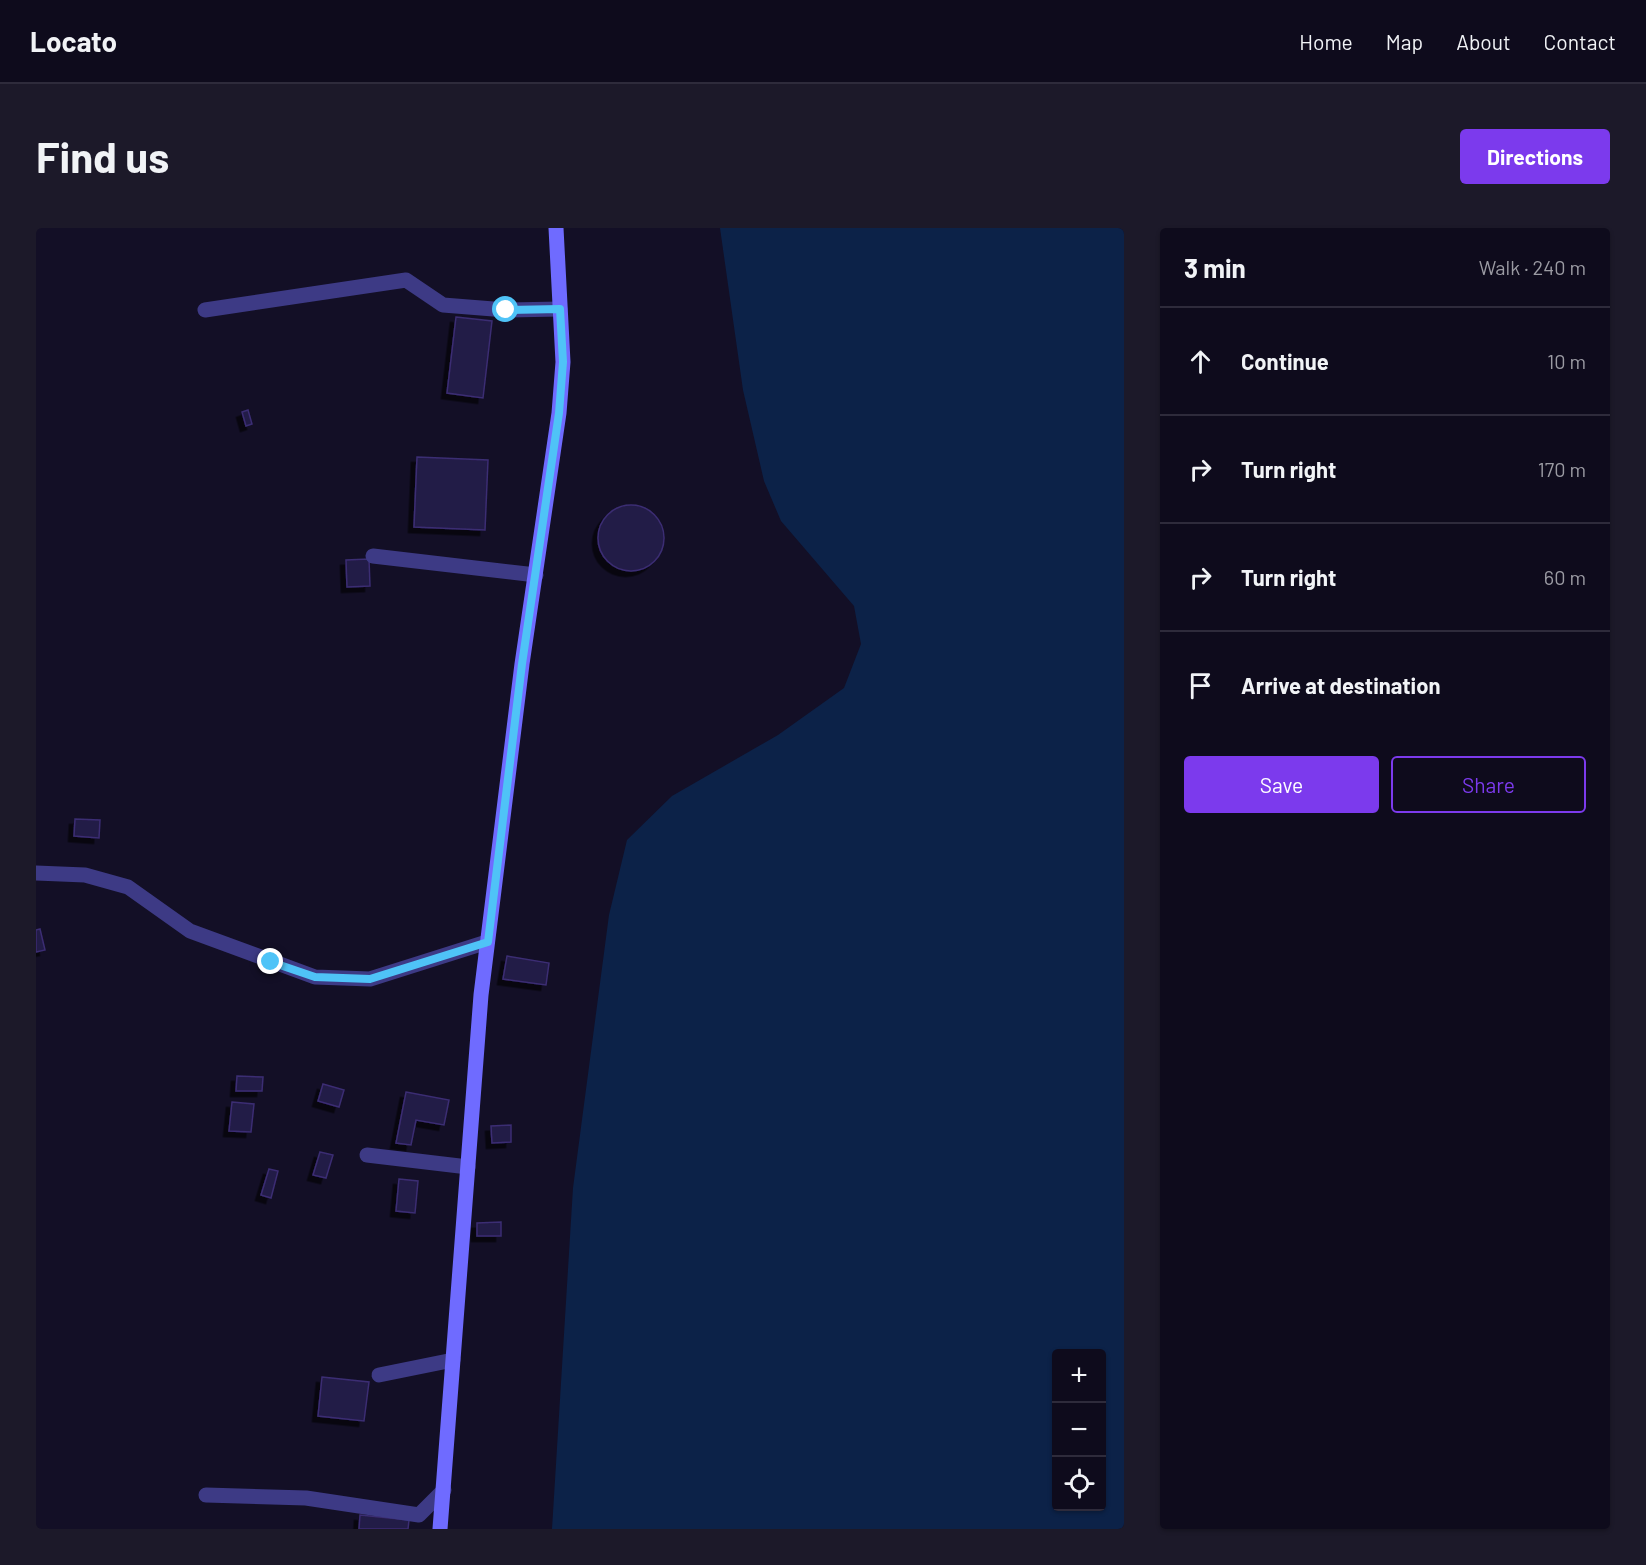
<!DOCTYPE html>
<html lang="en">
<head>
<meta charset="utf-8">
<style>
  body { margin:0; font-family:Barlow,sans-serif; background:#1c1929; color:#f1f3f6 }
  .controls { position:absolute; right:18px; bottom:18px; display:grid; overflow:hidden; border-radius:6px; box-shadow:0 2px 4px #0004 }
  .controls button { width:54px; height:54px; display:grid; place-items:center; padding:0; border:0; border-bottom:2px solid #2e2b3b; background:#0e0b1c; color:#f1f3f6; font:30px sans-serif }
  .stop { position:absolute; width:18px; height:18px; margin:-14px; border:4px solid #4fc3f7; border-radius:50%; background:#fff }
  .stop.end { background:#4fc3f7; border-color:#fff; box-shadow:0 2px 6px #0008 }
  .list { margin:0; padding:0; list-style:none }
  h2 { display:flex; justify-content:space-between; align-items:center; height:78px; margin:0; padding:0 24px; font-size:26px }
  h2 small { font-size:20px; font-weight:400; color:#9b9ba3 }
  .list li { display:grid; grid-template-columns:39px 1fr auto; gap:18px; align-items:center; box-sizing:border-box; height:108px; padding:0 24px; border-top:2px solid #2e2b3b }
  .list b { display:block; font-size:22px; white-space:nowrap }
  .list em { font-size:20px; font-style:normal; color:#9b9ba3 }
  .actions { display:flex; gap:12px; padding:18px 24px }
  .actions a { flex:1; padding:14px 0; border:2px solid #7c3aed; border-radius:6px; text-align:center; font-size:21px; color:#7c3aed }
  .actions .main { background:#7c3aed; color:#fff }
  .icon { flex:none; width:33px; height:33px; fill:none; stroke:currentColor; stroke-width:2; stroke-linecap:round; stroke-linejoin:round }
  .map { position:relative; flex:none; width:1088px; height:1301px; overflow:hidden; border-radius:6px }
  header { display:flex; align-items:center; gap:36px; box-sizing:border-box; height:84px; padding:0 30px; background:#0e0b1c; border-bottom:2px solid #2e2b3b }
  header strong { font-size:28px }
  nav { display:flex; gap:33px; margin-inline-start:auto; font-size:21px }
  .intro { display:flex; align-items:center; justify-content:space-between; box-sizing:border-box; height:144px; padding:0 36px }
  h1 { margin:0; font-size:42px }
  .button { padding:15px 27px; border-radius:6px; background:#7c3aed; color:#fff; font-size:21px; font-weight:700 }
  main { display:flex; gap:36px; padding:0 36px }
  aside { flex:1; background:#0e0b1c; border-radius:6px; box-shadow:0 2px 4px #0004 }
  .map>svg:first-child { display:block }
  .water { fill:#0c2248; fill-rule:evenodd }
  .building { fill:#241b47; stroke:#3b2d73; stroke-width:1.5; filter:url(#shadow) }
  .lines { fill:none; stroke-linecap:round; stroke-linejoin:round }
  .street { stroke:#3d3a85; stroke-width:15 }
  .secondary { stroke:#6f6bff; stroke-width:15 }
  .route { stroke:#4fc3f7; stroke-width:8 }
</style>
</head>
<body>
<header>
<strong>Locato</strong>
<nav><a>Home</a><a>Map</a><a>About</a><a>Contact</a></nav>
</header>
<div class="intro"><h1>Find us</h1><a class="button">Directions</a></div>
<main>
<div class="map">
<svg width="1088" height="1301" viewBox="0 0 1088 1301">
  <defs>
    <filter id="shadow"><feDropShadow dx="-5.5" dy="5.5" stdDeviation="0" flood-color="#0009"/></filter>
  </defs>
  <rect width="100%" height="100%" fill="#130f26"/>
  <path class="water" d="M 684,0 L 1088,0 L 1088,1301 L 516,1301 L 537,960 L 573,687 L 591,612 L 636,568 L 742,507 L 808,460 L 825,416 L 818,378 L 745,293 L 728,253 L 707,162 ZM 1020,1126 L 1066,1126 L 1066,1278 L 1020,1278 Z"/>
  <g class="building">
    <path d="M 420,89 L 456,93 L 447,170 L 411,165 Z"/>
    <path d="M 212,182 L 216,196 L 210,198 L 206,184 Z"/>
    <path d="M 381,229 L 452,232 L 449,302 L 378,299 Z"/>
    <circle cx="595" cy="310" r="33"/>
    <path d="M 333,331 L 334,358 L 311,359 L 310,332 Z"/>
    <path d="M 39,591 L 64,592 L 63,610 L 38,608 Z"/>
    <path d="M 4,701 L 9,722 L 0,724 L 0,702 Z"/>
    <path d="M 471,728 L 513,735 L 510,757 L 467,751 Z"/>
    <path d="M 201,848 L 227,849 L 226,863 L 200,863 Z"/>
    <path d="M 287,856 L 308,862 L 303,879 L 282,873 Z"/>
    <path d="M 370,864 L 413,872 L 408,897 L 380,892 L 375,917 L 360,915 Z"/>
    <path d="M 196,874 L 218,876 L 215,904 L 193,903 Z"/>
    <path d="M 475,897 L 475,914 L 456,915 L 455,898 Z"/>
    <path d="M 284,924 L 297,927 L 290,950 L 277,947 Z"/>
    <path d="M 233,941 L 242,943 L 235,970 L 225,967 Z"/>
    <path d="M 363,951 L 382,953 L 379,985 L 360,983 Z"/>
    <path d="M 465,994 L 465,1008 L 441,1008 L 441,995 Z"/>
    <path d="M 286,1149 L 333,1154 L 328,1193 L 282,1188 Z"/>
    <path d="M 324,1287 L 373,1292 L 372,1301 L 323,1301 Z"/>
  </g>
  <g class="lines">
    <g class="street">
      <path d="M 169,82 L 370,52 L 407,77 L 470,82 L 524,81"/>
      <path d="M 337,328 L 500,347"/>
      <path d="M 0,645 L 49,647 L 92,659 L 154,703 L 279,749 L 334,751 L 451,714"/>
      <path d="M 331,927 L 432,939"/>
      <path d="M 343,1147 L 417,1132"/>
      <path d="M 170,1267 L 270,1270 L 383,1287 L 408,1262"/>
    </g>
    <path class="secondary" d="M 404,1301 L 445,767 L 486,436 L 523,185 L 527,134 L 520,0"/>
  </g>
  <g class="lines">
    <path class="route" d="M 235,734 L 279,749 L 334,751 L 452,714 L 486,436 L 523,185 L 527,134 L 524,81 L 470,82"/>
  </g>
</svg>
<div class="controls">
<button>+</button>
<button>−</button>
<button><svg class="icon" aria-label="locate" viewBox="0 0 24 24"><circle cx="12" cy="12" r="6"/><path d="M12 2v4M12 18v4M2 12h4M18 12h4"/></svg></button>
</div>
<div class="stop" style="left:470px;top:82px"></div>
<div class="stop end" style="left:235px;top:734px"></div>
</div>
<aside>
<h2>3 min<small>Walk · 240 m</small></h2>
<ul class="list">
<li><svg class="icon" aria-label="ahead" viewBox="0 0 24 24"><path d="M12 20V5M6 11l6-6 6 6"/></svg><div><b>Continue</b></div><em>10 m</em></li>
<li><svg class="icon" aria-label="right" viewBox="0 0 24 24"><path d="M7 20v-9h11M14 6l5 5-5 5"/></svg><div><b>Turn right</b></div><em>170 m</em></li>
<li><svg class="icon" aria-label="right" viewBox="0 0 24 24"><path d="M7 20v-9h11M14 6l5 5-5 5"/></svg><div><b>Turn right</b></div><em>60 m</em></li>
<li><svg class="icon" aria-label="arrive" viewBox="0 0 24 24"><path d="M6 21V4h12l-3 4 3 4H6"/></svg><div><b>Arrive at destination</b></div></li>
</ul>
<div class="actions"><a class="main">Save</a><a>Share</a></div>
</aside>
</main>
</body>
</html>
